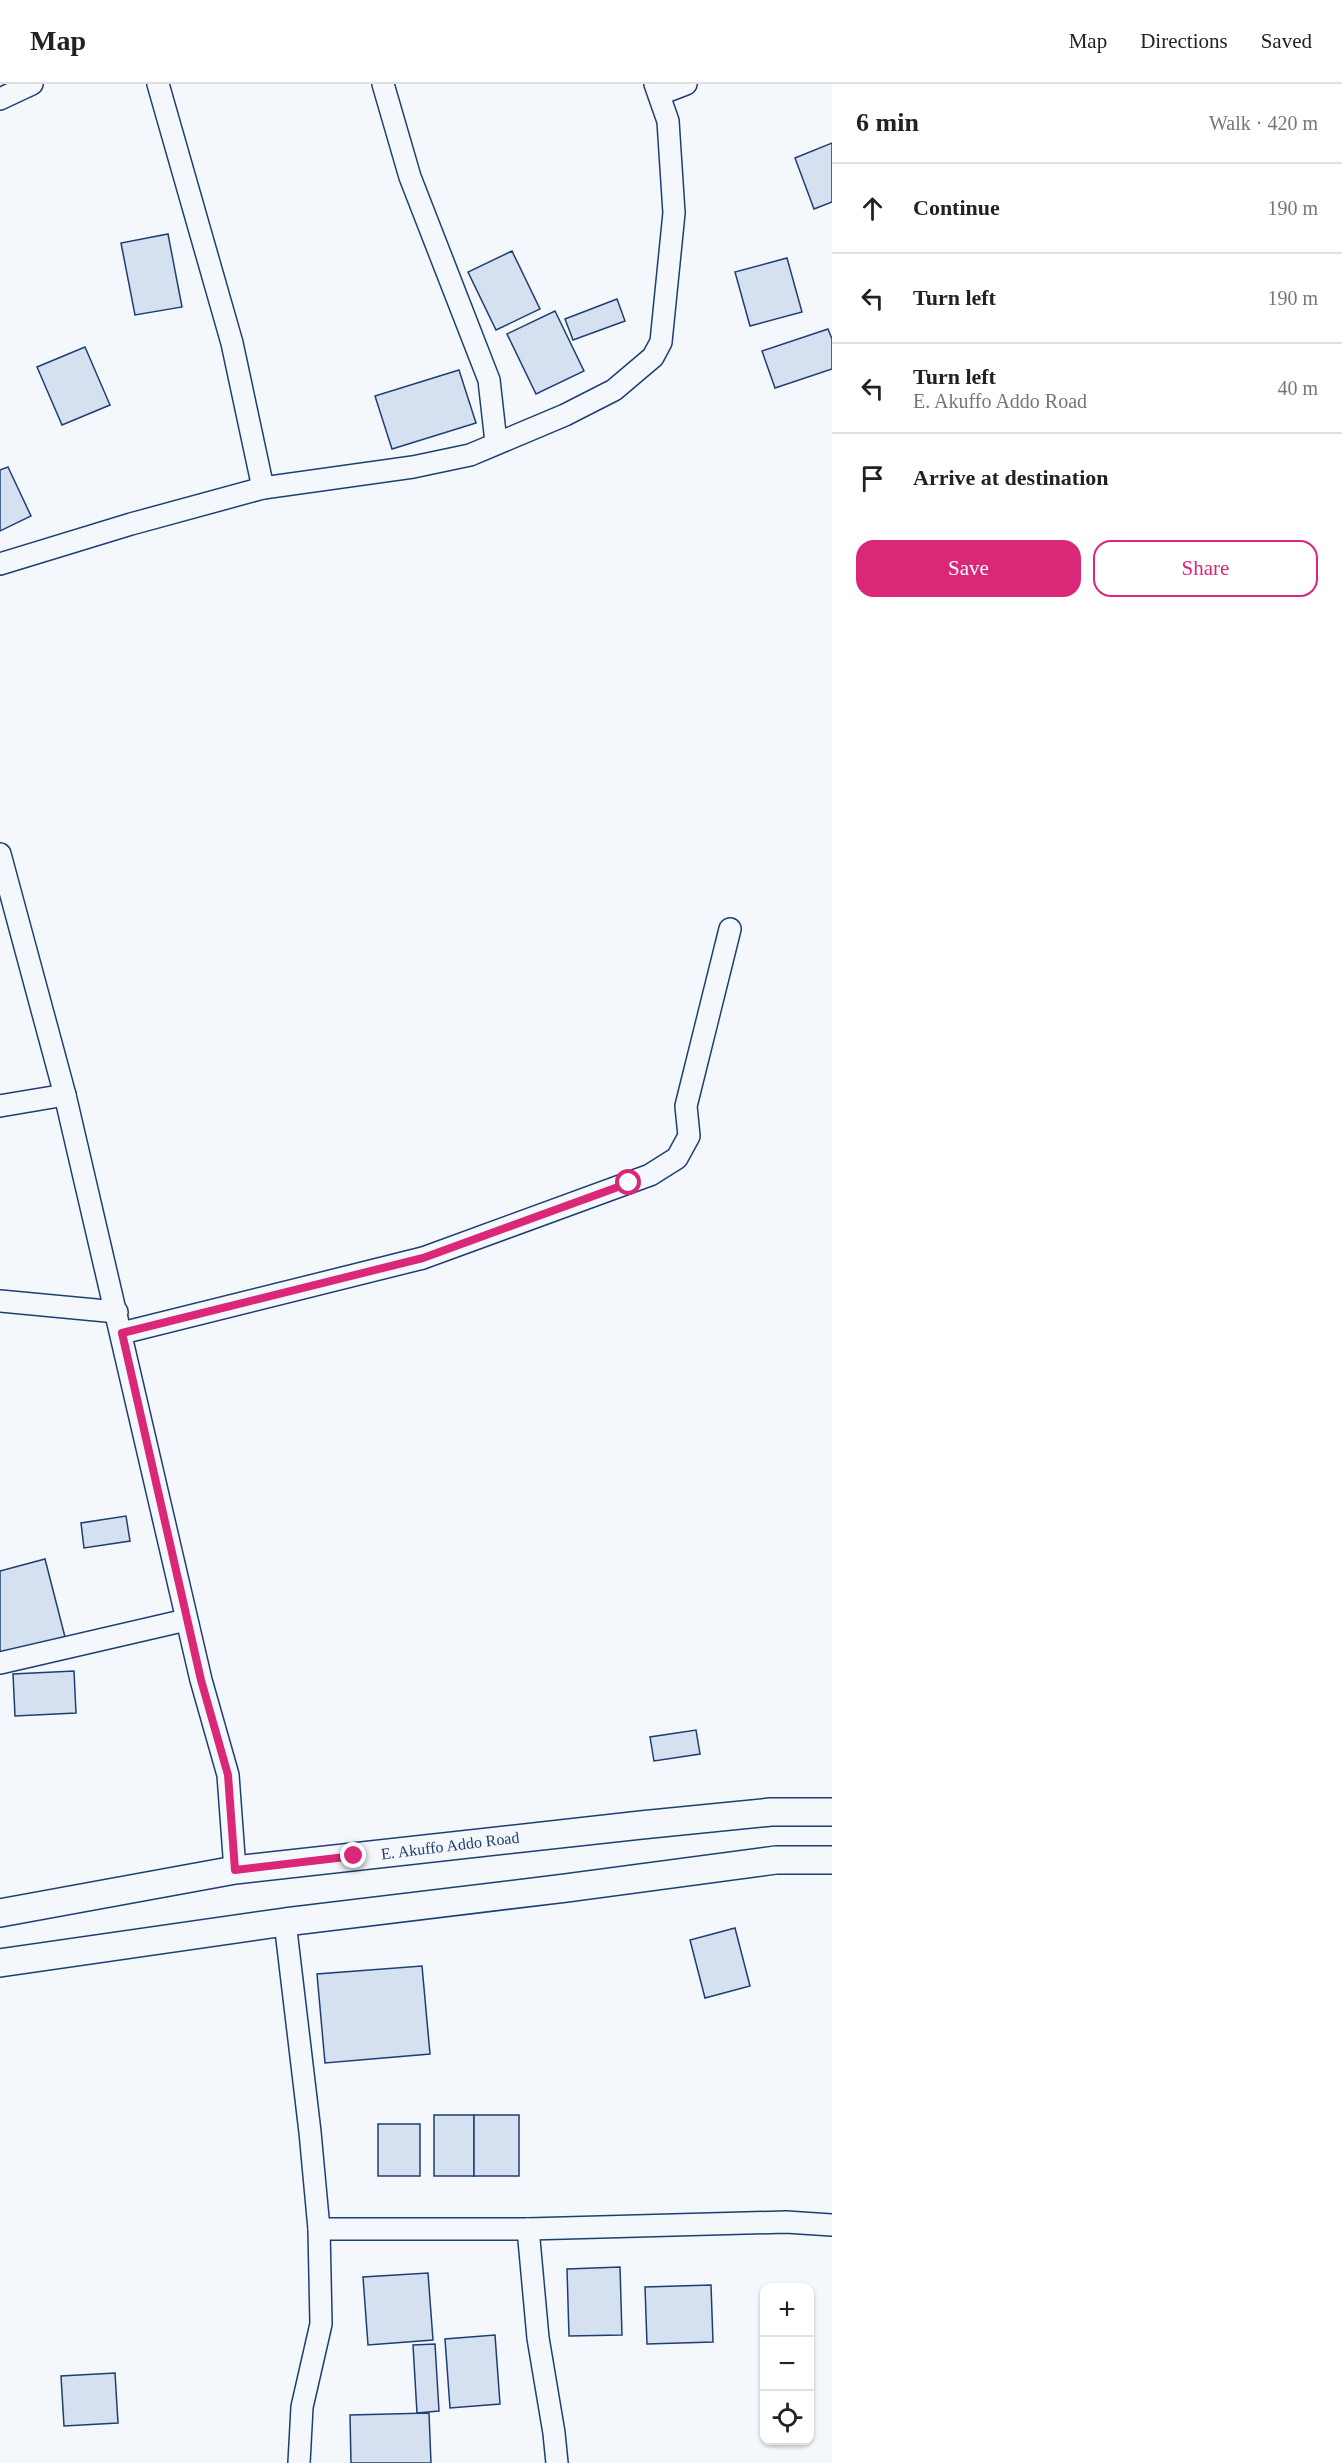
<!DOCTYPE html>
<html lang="en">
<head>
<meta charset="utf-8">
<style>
  body { margin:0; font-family:"Times New Roman",serif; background:#f2f2f2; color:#222 }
  .controls { position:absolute; right:18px; bottom:18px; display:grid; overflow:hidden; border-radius:12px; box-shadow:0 2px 4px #0004 }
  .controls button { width:54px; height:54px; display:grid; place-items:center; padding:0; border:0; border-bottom:2px solid #e0e0e0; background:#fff; color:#222; font:30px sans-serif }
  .stop { position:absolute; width:18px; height:18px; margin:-14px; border:4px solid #db2777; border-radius:50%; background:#fff }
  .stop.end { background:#db2777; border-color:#fff; box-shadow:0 2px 6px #0008 }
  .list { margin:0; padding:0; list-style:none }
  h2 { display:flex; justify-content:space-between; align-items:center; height:78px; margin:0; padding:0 24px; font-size:26px }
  h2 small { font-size:20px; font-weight:400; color:#767676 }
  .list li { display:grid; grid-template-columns:39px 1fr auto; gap:18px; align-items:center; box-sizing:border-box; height:90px; padding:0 24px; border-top:2px solid #e0e0e0 }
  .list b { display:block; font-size:22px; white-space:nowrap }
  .list p { margin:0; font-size:20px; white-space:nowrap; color:#767676 }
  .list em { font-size:20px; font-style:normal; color:#767676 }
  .actions { display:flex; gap:12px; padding:18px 24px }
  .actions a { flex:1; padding:14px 0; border:2px solid #db2777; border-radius:18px; text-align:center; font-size:21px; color:#db2777 }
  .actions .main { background:#db2777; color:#fff }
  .icon { flex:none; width:33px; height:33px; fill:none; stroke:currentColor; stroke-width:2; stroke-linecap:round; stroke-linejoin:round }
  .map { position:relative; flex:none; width:832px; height:2379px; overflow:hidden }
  header { display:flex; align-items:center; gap:36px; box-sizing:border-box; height:84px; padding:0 30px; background:#fff; border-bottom:2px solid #e0e0e0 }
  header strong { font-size:28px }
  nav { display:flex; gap:33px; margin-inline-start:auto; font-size:21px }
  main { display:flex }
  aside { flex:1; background:#fff }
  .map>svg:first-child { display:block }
  .building { fill:#d5e0f0; stroke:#1d3f73; stroke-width:1.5 }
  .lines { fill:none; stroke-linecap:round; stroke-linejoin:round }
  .minor-casing { stroke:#1d3f73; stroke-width:24 }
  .major-casing { stroke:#1d3f73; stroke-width:30 }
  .minor { stroke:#f4f7fb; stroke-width:21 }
  .major { stroke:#f4f7fb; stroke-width:27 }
  .route { stroke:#db2777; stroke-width:8 }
  .labels { text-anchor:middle; stroke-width:4.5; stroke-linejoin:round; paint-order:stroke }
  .street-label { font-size:16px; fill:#1d3f73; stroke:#f4f7fb }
</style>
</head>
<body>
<header>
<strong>Map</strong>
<nav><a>Map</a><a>Directions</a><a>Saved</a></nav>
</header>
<main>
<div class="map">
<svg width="832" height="2379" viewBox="0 0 832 2379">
  <rect width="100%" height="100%" fill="#f4f7fb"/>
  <g class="building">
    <path d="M 832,59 L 832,118 L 814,125 L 795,74 Z"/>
    <path d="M 168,150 L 182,223 L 135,231 L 121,159 Z"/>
    <path d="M 512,167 L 540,225 L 496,246 L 468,188 Z"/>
    <path d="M 787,174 L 802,228 L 750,242 L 735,188 Z"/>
    <path d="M 617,215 L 625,237 L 573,256 L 565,235 Z"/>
    <path d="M 555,227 L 584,287 L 536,310 L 507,250 Z"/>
    <path d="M 828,245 L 832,255 L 832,285 L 775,304 L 762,267 Z"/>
    <path d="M 85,263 L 110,321 L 62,341 L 37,283 Z"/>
    <path d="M 459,286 L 476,339 L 392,365 L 375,312 Z"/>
    <path d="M 8,383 L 31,432 L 0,447 L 0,386 Z"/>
    <path d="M 126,1432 L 130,1457 L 84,1464 L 81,1439 Z"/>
    <path d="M 45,1475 L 65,1553 L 0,1570 L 0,1487 Z"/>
    <path d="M 74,1587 L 76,1629 L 15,1632 L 13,1590 Z"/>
    <path d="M 696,1646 L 700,1670 L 654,1677 L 650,1653 Z"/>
    <path d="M 735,1844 L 750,1902 L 705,1914 L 690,1856 Z"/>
    <path d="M 422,1882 L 430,1970 L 325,1979 L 317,1890 Z"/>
    <rect x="434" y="2031" width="40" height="61"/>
    <rect x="474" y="2031" width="45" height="61"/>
    <rect x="378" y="2040" width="42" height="52"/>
    <path d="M 620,2183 L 622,2251 L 569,2252 L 567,2185 Z"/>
    <path d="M 428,2189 L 433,2256 L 368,2261 L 363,2193 Z"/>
    <path d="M 711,2201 L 713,2258 L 647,2260 L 645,2203 Z"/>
    <path d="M 495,2251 L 500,2320 L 450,2324 L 445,2255 Z"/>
    <path d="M 435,2260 L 439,2327 L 417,2329 L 413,2261 Z"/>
    <path d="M 115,2289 L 118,2339 L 64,2342 L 61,2292 Z"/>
    <path d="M 429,2329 L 431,2379 L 351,2379 L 350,2331 Z"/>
  </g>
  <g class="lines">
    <g class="minor-casing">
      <g id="minor">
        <path d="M 158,0 L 232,259 L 263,404"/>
        <path d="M 383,0 L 410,93 L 489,296 L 496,358"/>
        <path d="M 660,10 L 686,0"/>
        <path d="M 0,15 L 32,0"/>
        <path d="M 0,480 L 131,440 L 263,404 L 413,383 L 470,371 L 565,331 L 614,306 L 653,273 L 661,258 L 674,129 L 668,37 L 655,0"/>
        <path d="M 0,770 L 65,1011 L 201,1596 L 228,1691 L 235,1786"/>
        <path d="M 0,1022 L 65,1011"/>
        <path d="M 0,1217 L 117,1228"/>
        <path d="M 122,1249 L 423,1174 L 650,1091 L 677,1074 L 689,1052 L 686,1022 L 730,845"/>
        <path d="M 0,1579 L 186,1536"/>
        <path d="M 285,1838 L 310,2048 L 319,2145 L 321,2240 L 302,2323 L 299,2379"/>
        <path d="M 319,2145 L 528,2145 L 786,2138 L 832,2141"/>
        <path d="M 528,2145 L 538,2254 L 554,2349 L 557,2379"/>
      </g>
    </g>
    <g class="major-casing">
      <g id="major">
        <path d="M 0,1829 L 235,1786 L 641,1741 L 771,1728 L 832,1728"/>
        <path d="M 0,1879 L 285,1838 L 566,1804 L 776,1776 L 832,1776"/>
      </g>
    </g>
    <use href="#minor" class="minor"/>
    <use href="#major" class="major"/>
  </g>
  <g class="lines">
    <path class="route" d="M 354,1772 L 235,1786 L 228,1691 L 201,1596 L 122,1249 L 423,1174 L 629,1099"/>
  </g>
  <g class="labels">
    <g class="street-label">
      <text transform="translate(450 1761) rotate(-7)" y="6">E. Akuffo Addo Road</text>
    </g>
  </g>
</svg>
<div class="controls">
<button>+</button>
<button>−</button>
<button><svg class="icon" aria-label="locate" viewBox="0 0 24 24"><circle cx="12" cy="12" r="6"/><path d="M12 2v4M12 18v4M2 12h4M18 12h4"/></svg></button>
</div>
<div class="stop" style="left:629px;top:1099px"></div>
<div class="stop end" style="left:354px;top:1772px"></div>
</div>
<aside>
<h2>6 min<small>Walk · 420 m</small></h2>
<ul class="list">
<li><svg class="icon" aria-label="ahead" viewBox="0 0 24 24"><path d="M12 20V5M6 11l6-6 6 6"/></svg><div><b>Continue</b></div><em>190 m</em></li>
<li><svg class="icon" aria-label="left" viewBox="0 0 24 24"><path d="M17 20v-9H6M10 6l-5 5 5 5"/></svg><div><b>Turn left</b></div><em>190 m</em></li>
<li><svg class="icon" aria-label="left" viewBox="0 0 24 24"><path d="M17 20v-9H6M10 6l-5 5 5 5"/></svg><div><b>Turn left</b><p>E. Akuffo Addo Road</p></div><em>40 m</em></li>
<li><svg class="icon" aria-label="arrive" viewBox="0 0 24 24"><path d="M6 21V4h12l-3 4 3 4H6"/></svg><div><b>Arrive at destination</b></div></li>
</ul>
<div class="actions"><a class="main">Save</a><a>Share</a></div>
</aside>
</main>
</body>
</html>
